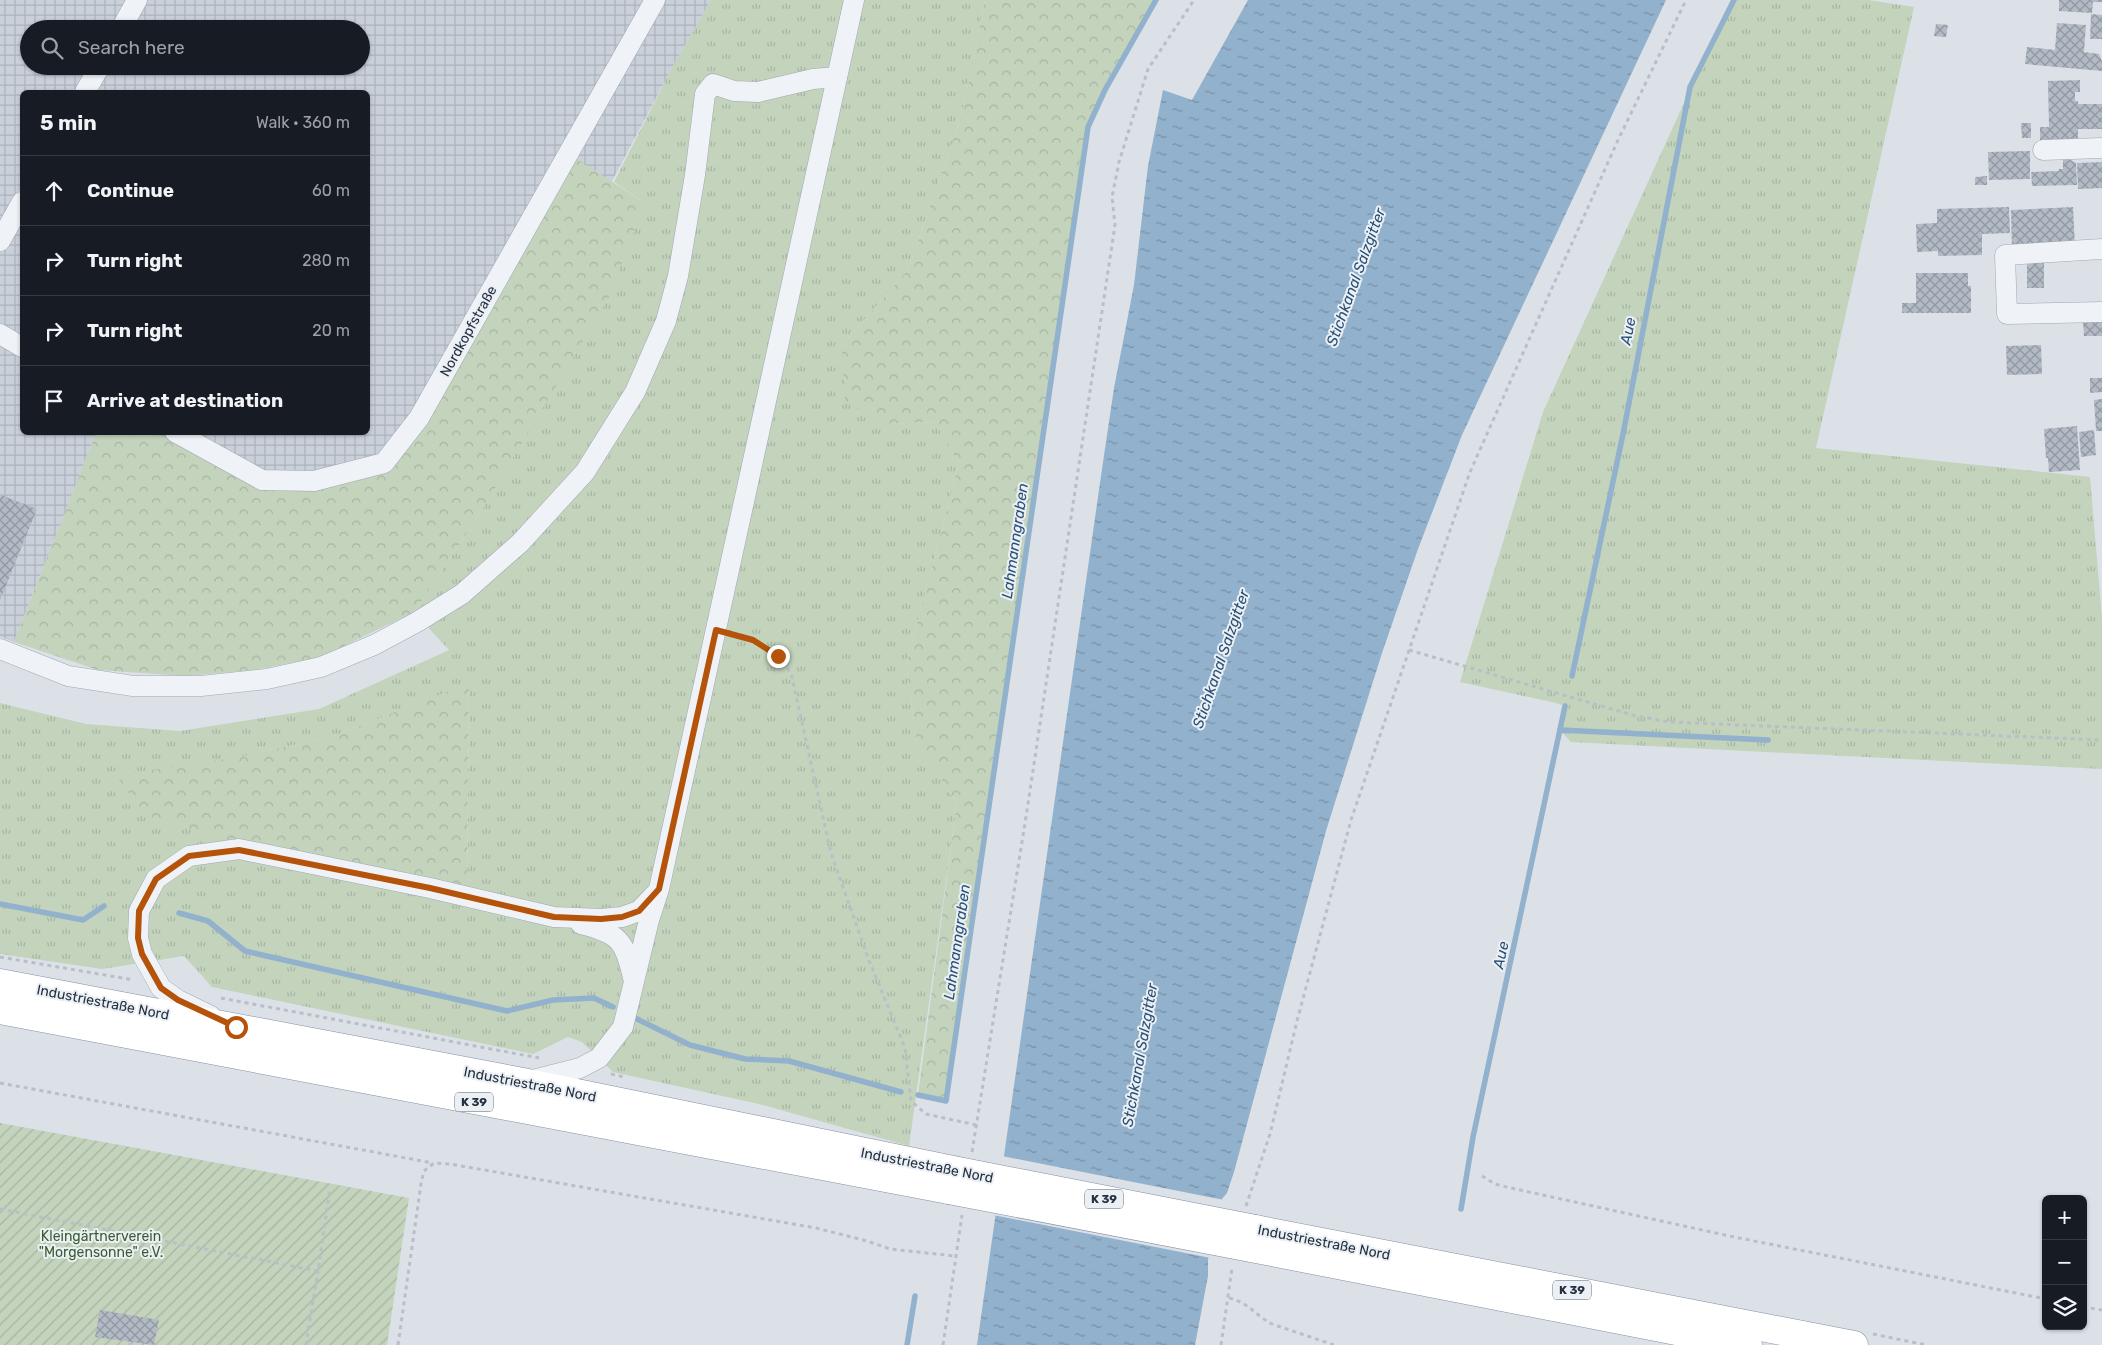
<!DOCTYPE html>
<html lang="en">
<head>
<meta charset="utf-8">
<style>
  body { margin:0; font-family:Rubik,sans-serif; background:#20242c; color:#f1f3f6 }
  .controls { position:absolute; right:15px; bottom:15px; display:grid; overflow:hidden; border-radius:8px; box-shadow:0 1px 4px #0004 }
  .controls button { width:45px; height:45px; display:grid; place-items:center; padding:0; border:0; border-bottom:1px solid #363941; background:#171b24; color:#f1f3f6; font:25px sans-serif }
  .stop { position:absolute; width:15px; height:15px; margin:-11px; border:4px solid #b45309; border-radius:50%; background:#fff }
  .stop.end { background:#b45309; border-color:#fff; box-shadow:0 1px 5px #0008 }
  .list { margin:0; padding:0; list-style:none }
  h2 { display:flex; justify-content:space-between; align-items:center; height:65px; margin:0; padding:0 20px; font-size:21px }
  h2 small { font-size:16px; font-weight:400; color:#9ea1a6 }
  .list li { display:grid; grid-template-columns:32px 1fr auto; gap:15px; align-items:center; box-sizing:border-box; height:70px; padding:0 20px; border-top:1px solid #363941 }
  .list b { display:block; font-size:19px; white-space:nowrap }
  .list em { font-size:16px; font-style:normal; color:#9ea1a6 }
  .icon { flex:none; width:28px; height:28px; fill:none; stroke:currentColor; stroke-width:2; stroke-linecap:round; stroke-linejoin:round }
  .map { position:relative; flex:none; width:2102px; height:1345px; overflow:hidden }
  .search { position:absolute; background:#171b24; box-shadow:0 1px 4px #0004; left:20px; top:20px; width:350px; height:55px; display:flex; align-items:center; gap:12px; box-sizing:border-box; padding:0 18px; border-radius:28px; color:#9ea1a6; font-size:19px }
  .panel { position:absolute; background:#171b24; box-shadow:0 1px 4px #0004; left:20px; top:90px; width:350px; height:345px; border-radius:8px }
  .map>svg:first-child { display:block }
  .industrial { fill:url(#industrial-grid); fill-rule:evenodd }
  .grass { fill:url(#grass-tufts); fill-rule:evenodd }
  .forest { fill:url(#forest-crowns) }
  .garden { fill:url(#garden-furrows) }
  .water { fill:url(#water-ripples) }
  .pier { fill:#dce1e8 }
  .lines { fill:none; stroke-linecap:round; stroke-linejoin:round }
  .stream { stroke:#92b1cc; stroke-width:5.5 }
  .building { fill:url(#building-cross-hatch) }
  .minor-casing { stroke:#a1a8b2; stroke-width:21 }
  .highway-casing { stroke:#828fa0; stroke-width:29 }
  .path { stroke:#babfc7; stroke-width:3; stroke-dasharray:4 4; stroke-linecap:butt }
  .minor { stroke:#eff2f6; stroke-width:20 }
  .highway { stroke:#fff; stroke-width:28 }
  .highway-bridge-casing { stroke:#828fa0; stroke-width:29; stroke-linecap:butt }
  .highway-bridge { stroke:#fff; stroke-width:28 }
  .route { stroke:#b45309; stroke-width:6 }
  .labels { text-anchor:middle; stroke-width:4; stroke-linejoin:round; paint-order:stroke }
  .shield { fill:#ebf0f5; stroke:#606976; stroke-width:1 }
  .shield-label { font-size:12px; font-weight:bold; fill:#242f40 }
  .street-label { font-size:14px; fill:#242f40; stroke:#ebf0f5 }
  .park-label { font-size:14px; fill:#3a5d30; stroke:#ebf0f5 }
  .water-label { font-size:15px; font-style:italic; fill:#2a5077; stroke:#ebf0f5 }
</style>
</head>
<body>
<div class="map">
<svg width="2102" height="1345" viewBox="0 0 2102 1345">
  <defs>
    <pattern id="industrial-grid" width="8" height="8" patternUnits="userSpaceOnUse" patternTransform="scale(1.25)"><rect width="8" height="8" fill="#c9d0da"/><path d="M0 4h8M4 0v8" fill="none" stroke="#acb3bc"/></pattern>
    <pattern id="grass-tufts" width="24" height="20" patternUnits="userSpaceOnUse" patternTransform="scale(1.25)"><rect width="24" height="20" fill="#c3d3bc"/><path d="M3 7l-1-3M5 7V3M7 7l1-3M15 17l-1-3M17 17v-4M19 17l1-3" fill="none" stroke="#a7b5a3"/></pattern>
    <pattern id="forest-crowns" width="20" height="18" patternUnits="userSpaceOnUse" patternTransform="scale(1.25)"><rect width="20" height="18" fill="#c3d3bc"/><path d="M2 6a3 3 0 1 1 6 0M12 15a3 3 0 1 1 6 0" fill="none" stroke="#a7b5a3"/></pattern>
    <pattern id="garden-furrows" width="10" height="10" patternUnits="userSpaceOnUse" patternTransform="scale(1.25)"><rect width="10" height="10" fill="#c3d3bc"/><path d="M-1 1l2-2M0 10L10 0M9 11l2-2" fill="none" stroke="#a7b5a3"/></pattern>
    <pattern id="water-ripples" width="26" height="14" patternUnits="userSpaceOnUse" patternTransform="scale(1.25)"><rect width="26" height="14" fill="#92b1cc"/><path d="M2 4q2-2 4 0t4 0M15 11q2-2 4 0t4 0" fill="none" stroke="#7790a7"/></pattern>
    <pattern id="building-cross-hatch" width="8" height="8" patternUnits="userSpaceOnUse" patternTransform="scale(1.25)"><rect width="8" height="8" fill="#b2bac5"/><path d="M0 0l8 8M0 8l8-8" fill="none" stroke="#9198a1"/></pattern>
  </defs>
  <rect width="100%" height="100%" fill="#dce1e8"/>
  <path class="industrial" d="M 0,0 L 711,0 L 672,68 L 436,513 L 360,537 L 145,433 L 368,432 L 368,92 L 22,92 L 22,432 L 96,433 L 14,642 L 0,637 ZM 29,29 L 361,29 L 361,66 L 29,66 Z"/>
  <g class="grass">
    <path d="M 711,0 L 985,0 L 962,114 L 908,270 L 842,345 L 887,424 L 936,422 L 959,464 L 906,665 L 917,744 L 957,803 L 909,1146 L 759,1104 L 613,1072 L 582,1042 L 568,1037 L 533,1054 L 212,987 L 184,956 L 102,969 L 0,954 L 0,703 L 86,724 L 180,731 L 319,709 L 449,650 L 414,612 L 482,510 L 645,203 L 614,182 L 672,68 ZM 469,684 L 467,895 L 240,757 L 334,736 Z"/>
    <path d="M 1731,0 L 1868,0 L 1914,7 L 1816,448 L 2090,477 L 2102,618 L 2102,769 L 1571,742 L 1560,730 L 1565,706 L 1556,703 L 1460,682 L 1543,412 Z"/>
  </g>
  <g class="forest">
    <path d="M 985,0 L 1156,0 L 1105,90 L 1088,127 L 946,1101 L 918,1095 L 957,803 L 917,744 L 906,665 L 959,464 L 935,422 L 887,424 L 845,402 L 842,345 L 908,270 L 962,114 Z"/>
    <path d="M 568,153 L 645,203 L 608,299 L 482,510 L 414,612 L 321,657 L 254,670 L 186,676 L 98,670 L 14,642 L 96,433 L 155,433 L 262,480 L 384,463 Z"/>
    <path d="M 469,683 L 467,895 L 242,846 L 144,815 L 116,775 L 240,757 L 334,736 Z"/>
  </g>
  <path class="garden" d="M 0,1123 L 409,1198 L 387,1345 L 0,1345 Z"/>
  <path class="water" d="M 1248,0 L 1666,0 L 1462,435 L 1418,549 L 1382,653 L 1326,831 L 1234,1172 L 1227,1193 L 1222,1199 L 1208,1260 L 1208,1276 L 1195,1345 L 977,1345 L 1102,469 L 1114,388 L 1134,285 L 1148,166 L 1163,90 L 1192,100 Z"/>
  <path class="pier" d="M 1002,1156 L 1224,1200 L 1211,1258 L 993,1215 Z"/>
  <g class="lines">
    <g class="stream">
      <path d="M 1572,676 L 1623,434 L 1690,87 L 1734,0"/>
      <path d="M 1560,730 L 1768,740"/>
      <path d="M 0,904 L 83,920 L 104,906"/>
      <path d="M 179,913 L 208,921 L 245,951 L 507,1011 L 553,1000 L 594,998 L 613,1007"/>
      <path d="M 633,1017 L 690,1045 L 745,1059 L 789,1061 L 901,1092"/>
      <path d="M 918,1095 L 946,1101 L 1088,127 L 1105,90 L 1156,0"/>
      <path d="M 1461,1209 L 1473,1137 L 1565,706"/>
      <path d="M 907,1345 L 915,1296"/>
    </g>
  </g>
  <g class="building">
    <path d="M 2059,0 L 2102,0 L 2102,2 L 2093,2 L 2092,13 L 2059,11 Z"/>
    <path d="M 2091,14 L 2102,15 L 2102,39 L 2090,39 Z"/>
    <path d="M 2057,23 L 2086,25 L 2084,52 L 2099,54 L 2102,61 L 2102,71 L 2025,64 L 2027,47 L 2055,50 Z"/>
    <path d="M 1936,24 L 1948,25 L 1946,37 L 1934,36 Z"/>
    <path d="M 2080,80 L 2080,92 L 2075,92 L 2075,101 L 2078,101 L 2078,104 L 2102,104 L 2102,129 L 2078,129 L 2078,141 L 2040,142 L 2040,127 L 2049,127 L 2048,81 Z"/>
    <path d="M 2021,123 L 2031,123 L 2031,138 L 2022,138 Z"/>
    <path d="M 2030,151 L 2030,179 L 1989,180 L 1988,152 Z"/>
    <path d="M 2063,159 L 2069,159 L 2076,163 L 2077,185 L 2032,186 L 2031,172 L 2059,171 L 2059,169 L 2063,169 Z"/>
    <path d="M 2102,162 L 2102,188 L 2078,189 L 2077,163 Z"/>
    <path d="M 1987,176 L 1987,185 L 1975,185 L 1975,177 Z"/>
    <path d="M 2009,207 L 2010,233 L 1982,234 L 1982,255 L 1938,256 L 1938,251 L 1917,252 L 1916,224 L 1937,223 L 1937,209 Z"/>
    <path d="M 2073,207 L 2075,247 L 2012,249 L 2011,210 Z"/>
    <rect x="2027" y="263" width="17" height="25"/>
    <path d="M 1916,273 L 1968,273 L 1968,286 L 1971,286 L 1971,313 L 1902,313 L 1902,303 L 1916,303 Z"/>
    <path d="M 2083,322 L 2102,322 L 2102,336 L 2084,336 Z"/>
    <path d="M 2041,345 L 2042,374 L 2007,375 L 2006,346 Z"/>
    <path d="M 2090,378 L 2102,378 L 2102,392 L 2090,393 Z"/>
    <path d="M 2102,399 L 2102,431 L 2096,431 L 2094,400 Z"/>
    <path d="M 2077,426 L 2080,470 L 2049,472 L 2048,458 L 2046,458 L 2044,429 Z"/>
    <path d="M 2094,430 L 2096,455 L 2081,457 L 2079,432 Z"/>
    <path d="M 1,495 L 37,509 L 0,600 L 0,499 Z"/>
    <path d="M 100,1310 L 159,1320 L 154,1345 L 95,1337 Z"/>
  </g>
  <g class="lines">
    <g class="minor-casing">
      <g id="minor">
        <path d="M 121,29 L 137,0"/>
        <path d="M 85,92 L 100,66"/>
        <path d="M 2043,150 L 2102,148"/>
        <path d="M 0,241 L 22,202"/>
        <path d="M 2102,249 L 2005,255 L 2007,314 L 2102,312"/>
        <path d="M 0,334 L 22,347"/>
        <path d="M 175,432 L 262,480 L 314,481 L 384,463 L 419,418 L 655,0"/>
        <path d="M 0,649 L 68,676 L 133,686 L 201,686 L 267,679 L 321,667 L 374,645 L 417,622 L 462,594 L 520,543 L 585,472 L 635,392 L 666,321 L 678,276 L 695,175 L 705,94 L 713,84 L 734,91 L 758,92 L 813,79 L 837,77"/>
        <path d="M 581,924 C 618,933 625,940 633,978"/>
        <path d="M 211,1016 L 178,1000 L 161,988 L 142,954 L 138,938 L 139,911 L 156,879 L 189,856 L 239,849 L 430,888 L 554,917 L 601,919 L 622,917 L 639,911 L 655,894"/>
        <path d="M 529,1081 L 580,1068 L 599,1058 L 623,1027 L 649,920 L 659,889 L 854,0"/>
      </g>
    </g>
    <g class="highway-casing">
      <g id="highway">
        <path d="M 0,983 L 523,1082 L 953,1170"/>
        <path d="M 0,1010 L 949,1190"/>
        <path d="M 1255,1229 L 1854,1345"/>
        <path d="M 1251,1248 L 1748,1345"/>
      </g>
    </g>
    <g class="path">
      <path d="M 734,635 C 761,642 774,651 791,673 L 831,853 L 868,958 L 905,1048 L 911,1101 L 926,1114 L 976,1125"/>
      <path d="M 1409,650 L 1632,715 L 1669,722 L 2102,740"/>
      <path d="M 0,957 L 134,980"/>
      <path d="M 221,998 L 539,1058"/>
      <path d="M 611,1074 L 624,1077"/>
      <path d="M 0,1083 L 433,1163"/>
      <path d="M 972,1152 L 1026,817 L 1115,225 L 1112,197 L 1119,162 L 1148,69 L 1194,0"/>
      <path d="M 1482,1176 L 1495,1184 L 1511,1188 L 1734,1237 L 2046,1299"/>
      <path d="M 1246,1206 L 1270,1134 L 1297,1021 L 1351,820 L 1470,472 L 1618,140 L 1686,0"/>
      <path d="M 0,1209 L 318,1271 L 330,1188"/>
      <path d="M 1229,1298 C 1249,1303 1255,1315 1272,1324 L 1334,1345"/>
      <path d="M 2083,1307 L 2102,1310"/>
      <path d="M 1873,1334 L 1926,1345"/>
      <path d="M 130,1345 L 130,1343"/>
      <path d="M 306,1345 L 318,1271"/>
      <path d="M 398,1345 L 421,1184 L 424,1171 L 434,1163 L 450,1164 L 816,1228 L 867,1241 L 890,1249 L 955,1256"/>
      <path d="M 943,1345 L 962,1215"/>
      <path d="M 1221,1345 L 1232,1268"/>
    </g>
    <use href="#minor" class="minor"/>
    <use href="#highway" class="highway"/>
    <g class="highway-bridge-casing">
      <g id="highway-bridge">
        <path d="M 953,1170 L 1255,1229"/>
        <path d="M 949,1190 L 1251,1248"/>
      </g>
    </g>
    <use href="#highway-bridge" class="highway-bridge"/>
  </g>
  <g class="lines">
    <path class="route" d="M 236,1027 L 178,1000 L 161,988 L 142,954 L 138,938 L 139,911 L 156,879 L 189,856 L 239,850 L 430,888 L 554,917 L 601,919 L 622,917 L 639,911 L 659,889 L 716,630 L 753,640 L 778,656"/>
  </g>
  <g class="labels">
    <g class="shield">
      <rect x="455" y="1092.5" width="38" height="19" rx="4"/>
      <rect x="1085" y="1189.5" width="38" height="19" rx="4"/>
      <rect x="1553" y="1280.5" width="38" height="19" rx="4"/>
    </g>
    <g class="shield-label">
      <text x="474" y="1106">K 39</text>
      <text x="1104" y="1203">K 39</text>
      <text x="1572" y="1294">K 39</text>
    </g>
    <g class="street-label">
      <text transform="translate(468 331) rotate(-61)" y="5">Nordkopfstraße</text>
      <text transform="translate(103 1002) rotate(11)" y="5">Industriestraße Nord</text>
      <text transform="translate(530 1084) rotate(11)" y="5">Industriestraße Nord</text>
      <text transform="translate(927 1165) rotate(11)" y="5">Industriestraße Nord</text>
      <text transform="translate(1324 1242) rotate(11)" y="5">Industriestraße Nord</text>
    </g>
    <g class="park-label">
      <text x="101" y="1241">Kleingärtnerverein<tspan x="101" dy="16">"Morgensonne" e.V.</tspan></text>
    </g>
    <g class="water-label">
      <text transform="translate(1356 277) rotate(-70)" y="5">Stichkanal Salzgitter</text>
      <text transform="translate(1628 331) rotate(-79)" y="5">Aue</text>
      <text transform="translate(1015 541) rotate(-82)" y="5">Lahmanngraben</text>
      <text transform="translate(1221 659) rotate(-71)" y="5">Stichkanal Salzgitter</text>
      <text transform="translate(957 942) rotate(-82)" y="5">Lahmanngraben</text>
      <text transform="translate(1501 955) rotate(-78)" y="5">Aue</text>
      <text transform="translate(1140 1055) rotate(-80)" y="5">Stichkanal Salzgitter</text>
    </g>
  </g>
</svg>
<div class="controls">
<button>+</button>
<button>−</button>
<button><svg class="icon" aria-label="layers" viewBox="0 0 24 24"><path d="M12 4l9 5-9 5-9-5zM3 14l9 5 9-5"/></svg></button>
</div>
<div class="stop" style="left:236px;top:1027px"></div>
<div class="stop end" style="left:778px;top:656px"></div>
<div class="search"><svg class="icon" aria-label="search" viewBox="0 0 24 24"><circle cx="10" cy="10" r="6"/><path d="M15 15l6 6"/></svg>Search here</div>
<section class="panel">
<h2>5 min<small>Walk · 360 m</small></h2>
<ul class="list">
<li><svg class="icon" aria-label="ahead" viewBox="0 0 24 24"><path d="M12 20V5M6 11l6-6 6 6"/></svg><div><b>Continue</b></div><em>60 m</em></li>
<li><svg class="icon" aria-label="right" viewBox="0 0 24 24"><path d="M7 20v-9h11M14 6l5 5-5 5"/></svg><div><b>Turn right</b></div><em>280 m</em></li>
<li><svg class="icon" aria-label="right" viewBox="0 0 24 24"><path d="M7 20v-9h11M14 6l5 5-5 5"/></svg><div><b>Turn right</b></div><em>20 m</em></li>
<li><svg class="icon" aria-label="arrive" viewBox="0 0 24 24"><path d="M6 21V4h12l-3 4 3 4H6"/></svg><div><b>Arrive at destination</b></div></li>
</ul>
</section>
</div>
</body>
</html>
